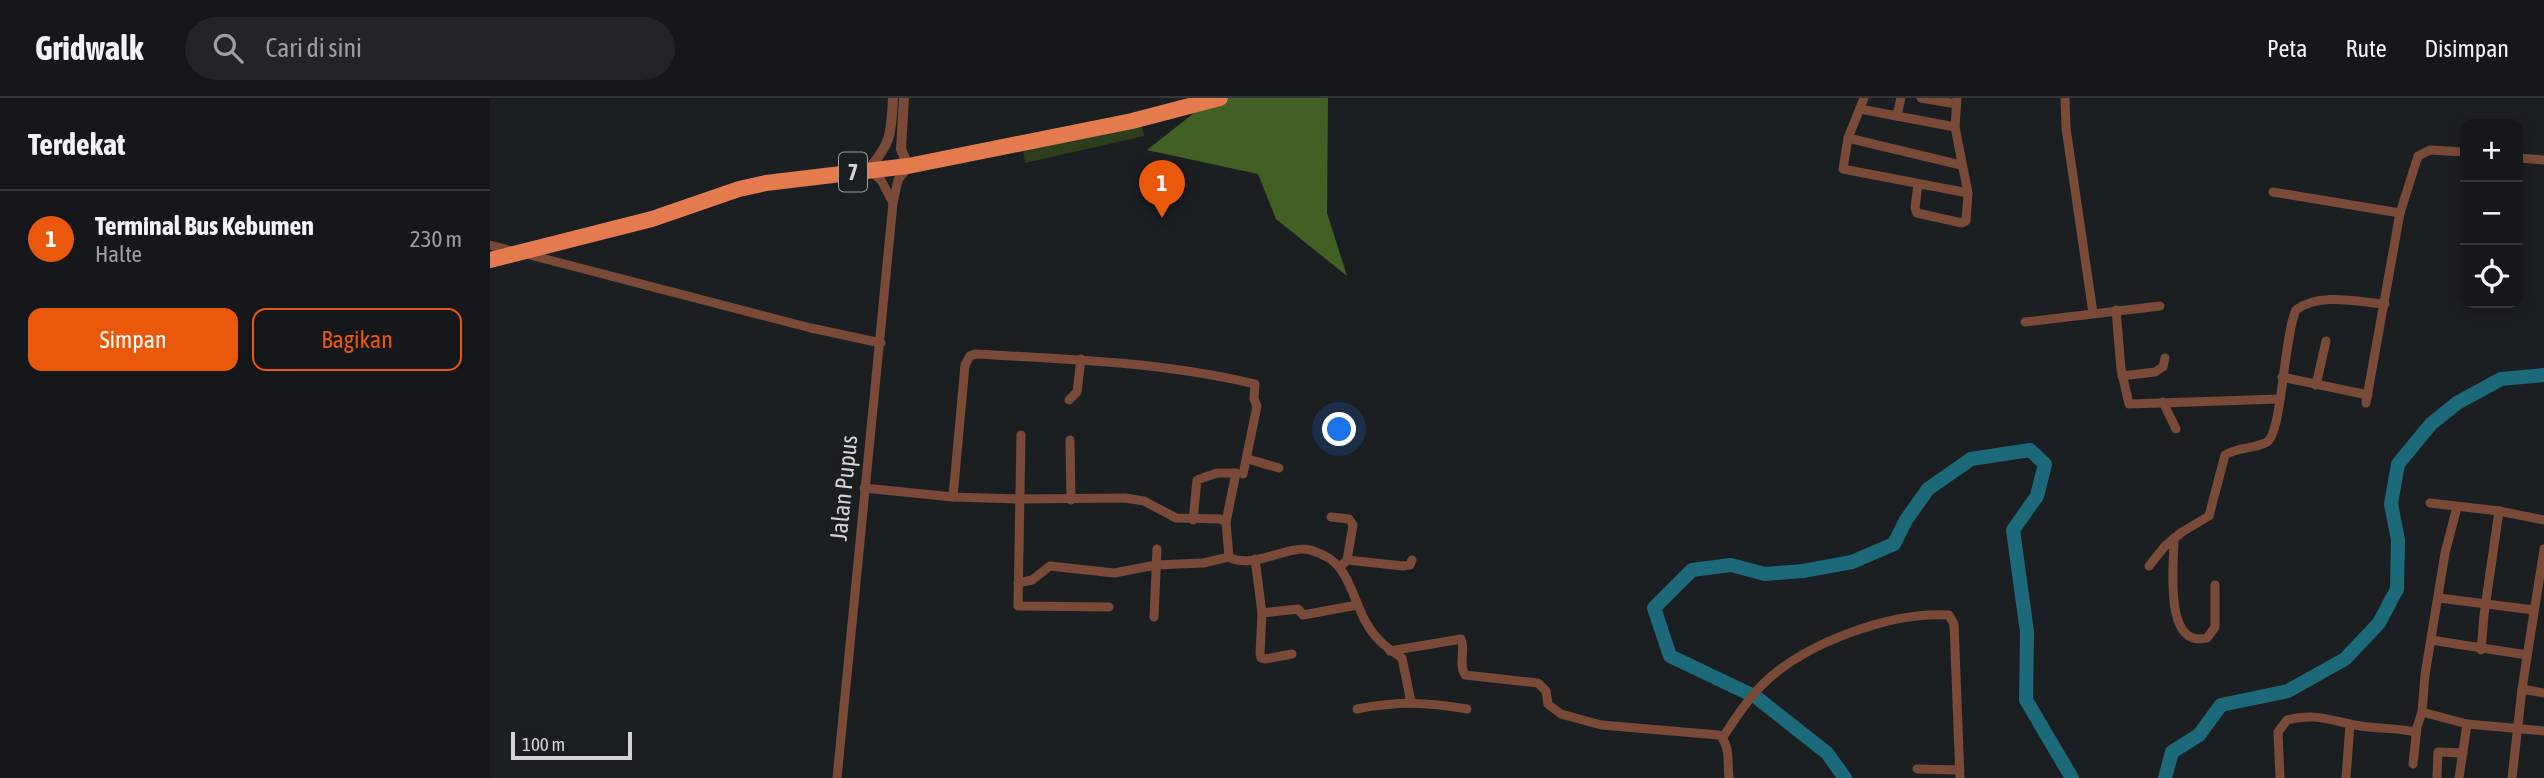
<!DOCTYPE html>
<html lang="id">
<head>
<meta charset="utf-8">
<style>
  body { margin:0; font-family:"Asap Condensed",sans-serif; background:#222427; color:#f1f3f6 }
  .controls { position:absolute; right:21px; top:21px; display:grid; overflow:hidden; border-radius:14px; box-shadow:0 4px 10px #0003 }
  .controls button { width:63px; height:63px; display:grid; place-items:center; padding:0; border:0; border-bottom:2px solid #343639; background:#15171a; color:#f1f3f6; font:35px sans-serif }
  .scale { position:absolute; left:21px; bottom:18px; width:121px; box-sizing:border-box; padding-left:7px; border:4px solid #d2d4d7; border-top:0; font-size:19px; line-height:24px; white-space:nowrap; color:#d2d4d7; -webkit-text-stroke:5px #1c1f22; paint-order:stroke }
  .you { position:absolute; left:850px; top:332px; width:24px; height:24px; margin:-18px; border:5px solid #fff; border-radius:50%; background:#1a73e8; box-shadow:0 0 0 10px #1a73e833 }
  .badge { display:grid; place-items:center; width:46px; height:46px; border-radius:50%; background:#ea580c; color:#fff; font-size:23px; font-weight:700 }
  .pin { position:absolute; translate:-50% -58px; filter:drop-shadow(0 2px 4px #0008) }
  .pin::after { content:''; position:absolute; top:37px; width:24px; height:21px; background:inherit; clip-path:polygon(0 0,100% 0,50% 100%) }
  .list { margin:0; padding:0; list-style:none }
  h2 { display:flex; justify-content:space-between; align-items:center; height:91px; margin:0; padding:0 28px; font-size:30px }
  h2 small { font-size:23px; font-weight:400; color:#9d9fa2 }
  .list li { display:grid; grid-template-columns:46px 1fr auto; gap:21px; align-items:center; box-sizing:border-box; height:98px; padding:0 28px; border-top:2px solid #343639 }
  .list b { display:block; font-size:26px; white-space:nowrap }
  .list p { margin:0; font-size:23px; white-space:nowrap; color:#9d9fa2 }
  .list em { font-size:23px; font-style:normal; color:#9d9fa2 }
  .actions { display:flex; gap:14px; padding:21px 28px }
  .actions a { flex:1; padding:16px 0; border:2px solid #ea580c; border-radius:14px; text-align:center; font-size:24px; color:#ea580c }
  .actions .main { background:#ea580c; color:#fff }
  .icon { flex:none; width:38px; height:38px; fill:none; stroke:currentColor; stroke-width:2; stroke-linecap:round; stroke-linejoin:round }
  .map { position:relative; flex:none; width:2054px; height:680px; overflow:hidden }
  header { display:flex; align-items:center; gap:42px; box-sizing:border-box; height:98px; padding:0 35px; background:#15171a; border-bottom:2px solid #343639 }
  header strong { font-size:33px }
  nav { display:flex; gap:38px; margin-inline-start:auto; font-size:24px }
  .search { width:490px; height:63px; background:#222427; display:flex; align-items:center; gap:18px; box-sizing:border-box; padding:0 24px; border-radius:38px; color:#9d9fa2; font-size:26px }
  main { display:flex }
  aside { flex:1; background:#15171a }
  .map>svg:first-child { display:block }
  .green { fill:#2c3e1b }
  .forest { fill:#426023 }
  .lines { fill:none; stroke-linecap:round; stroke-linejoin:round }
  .river { stroke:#1c697a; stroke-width:14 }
  .minor { stroke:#784a37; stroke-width:9 }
  .tertiary { stroke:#784a37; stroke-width:10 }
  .trunk { stroke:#e47b4e; stroke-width:16 }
  .labels { text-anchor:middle; stroke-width:5; stroke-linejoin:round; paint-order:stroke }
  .shield { fill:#1c1f22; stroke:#9b9ea1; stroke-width:2 }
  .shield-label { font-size:23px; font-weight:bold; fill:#d2d4d7 }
  .street-label { font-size:24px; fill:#d2d4d7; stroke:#1c1f22 }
</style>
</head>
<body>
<header>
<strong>Gridwalk</strong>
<div class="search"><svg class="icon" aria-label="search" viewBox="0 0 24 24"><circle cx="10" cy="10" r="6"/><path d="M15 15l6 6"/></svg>Cari di sini</div>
<nav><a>Peta</a><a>Rute</a><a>Disimpan</a></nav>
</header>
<main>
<aside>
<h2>Terdekat<small></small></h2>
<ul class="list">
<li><span class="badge">1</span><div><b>Terminal Bus Kebumen</b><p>Halte</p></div><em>230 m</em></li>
</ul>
<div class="actions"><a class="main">Simpan</a><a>Bagikan</a></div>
</aside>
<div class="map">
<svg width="2054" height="680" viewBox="0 0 2054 680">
  <rect width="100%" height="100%" fill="#1c1f22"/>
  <path class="green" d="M 651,26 L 654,38 L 535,65 L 533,53 Z"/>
  <path class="forest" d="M 723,0 L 838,0 L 837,115 L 857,178 L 786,121 L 768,76 L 657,52 Z"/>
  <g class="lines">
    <g class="river">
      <path d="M 1355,680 L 1337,655 L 1266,599 L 1180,558 L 1164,510 L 1202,472 L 1241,467 L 1275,476 L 1313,473 L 1362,464 L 1404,446 L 1416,422 L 1438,391 L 1481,361 L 1540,352 L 1555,366 L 1547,398 L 1523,432 L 1537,534 L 1536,602 L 1582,680"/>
      <path d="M 1675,680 L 1682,654 L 1709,637 L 1731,607 L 1798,593 L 1855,561 L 1889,525 L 1907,491 L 1908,442 L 1901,406 L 1908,366 L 1941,326 L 1967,305 L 2011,281 L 2054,277"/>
    </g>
    <g class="minor">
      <path d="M 1374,0 L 1358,40 L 1353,71 L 1478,95"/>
      <path d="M 1431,0 L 1466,6"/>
      <path d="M 1575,0 L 1576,30 L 1603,215"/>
      <path d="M 1370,11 L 1465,29"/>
      <path d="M 1407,17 L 1411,0"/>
      <path d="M 1358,40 L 1471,67"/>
      <path d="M 2028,60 L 2054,62"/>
      <path d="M 380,73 L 391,82 L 403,105"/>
      <path d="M 1428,86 L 1425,110 L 1427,115 L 1472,125 L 1476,123 L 1478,95 L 1465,29 L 1467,0"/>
      <path d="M 1783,94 L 1910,115"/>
      <path d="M 0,147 L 22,153"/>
      <path d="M 36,156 L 321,230 L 391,245"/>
      <path d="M 1626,212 L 1631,271 L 1639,306 L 1790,301"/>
      <path d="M 1535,224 L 1670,208"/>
      <path d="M 1632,278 L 1665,274 L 1673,269 L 1675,260"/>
      <path d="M 1792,279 L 1878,297"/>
      <path d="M 1826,287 L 1836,243"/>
      <path d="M 579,302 L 587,294 L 591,261"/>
      <path d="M 1673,304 L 1686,331"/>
      <path d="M 1876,305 L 1910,115 L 1928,58 L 1940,52 L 1975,54"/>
      <path d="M 531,337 L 528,508 L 619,509"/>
      <path d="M 580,342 L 581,402"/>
      <path d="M 758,361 L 789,370"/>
      <path d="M 374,390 L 463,399 L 530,401 L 635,400 L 654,403 L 686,420 L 730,421 L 736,424"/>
      <path d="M 463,399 L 475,267 L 480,258 L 485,256 C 578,261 674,264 765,286 L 764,301 L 767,308 L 753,376"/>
      <path d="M 1940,405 L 2009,413 L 2054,422"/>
      <path d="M 1967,409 L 1955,455 L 1935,577 L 1932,614 L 1977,626 L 2054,633"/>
      <path d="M 841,419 L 859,421 L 863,427 L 857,462 L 850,469"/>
      <path d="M 703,422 L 707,382 L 727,375 L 746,375 L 736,424 L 739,459 C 761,471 790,451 814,451 C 820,451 829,455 835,458 C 859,469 864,505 877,526 C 886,542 897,550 912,560 L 921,604"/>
      <path d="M 1684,440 C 1684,466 1673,551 1717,540 L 1725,529 L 1725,487"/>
      <path d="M 765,461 L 772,515 L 770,556 L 771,560 L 775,561 L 802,556"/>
      <path d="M 857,462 L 913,468 L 920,467 L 922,462"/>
      <path d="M 1659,468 L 1675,448 L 1692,434 L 1719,418 L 1735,357 C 1748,349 1764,351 1777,344 C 1792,335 1794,237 1806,212 C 1829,194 1869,204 1895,206"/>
      <path d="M 528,485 L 542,482 L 560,468 L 624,475 L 666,467 L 713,465 L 739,459"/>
      <path d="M 1949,500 L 2044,512"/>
      <path d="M 772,515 L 808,511 L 813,517 L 867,507"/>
      <path d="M 664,519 L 667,451"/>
      <path d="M 1941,542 L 2037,557"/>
      <path d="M 1991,552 L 1994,517 L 2009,413"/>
      <path d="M 900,553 L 971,541 C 976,552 968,565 975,577 L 1048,585 L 1056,593 L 1058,606 L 1071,616 L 1111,627 L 1229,637 C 1241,647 1237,665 1239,680"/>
      <path d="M 2032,591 L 2054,595"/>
      <path d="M 867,611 C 909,603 936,604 977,611"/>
      <path d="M 1233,639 C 1245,621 1256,603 1272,587 C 1313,546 1400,513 1459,517 L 1464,526 L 1470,680"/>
      <path d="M 1923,666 L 1927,629 L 1932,614"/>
      <path d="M 1427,671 L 1470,672"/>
      <path d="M 347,680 L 403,105 L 408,82 L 418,69"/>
      <path d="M 1790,680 L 1788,634 L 1797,622 C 1829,613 1847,626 1878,629 C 1896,631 1908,630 1926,634"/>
      <path d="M 1856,680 L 1860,626"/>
      <path d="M 1947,680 L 1948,654 L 1973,655"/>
      <path d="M 1969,680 L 1977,626"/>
      <path d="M 2022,680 L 2032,591 L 2054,451"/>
    </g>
    <g class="tertiary">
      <path d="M 414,0 L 411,51 L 418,68"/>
      <path d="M 378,72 C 402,44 401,36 403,0"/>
    </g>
    <path class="trunk" d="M 0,162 L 162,121 L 249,91 L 276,85 L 418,68 L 642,23 L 730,0"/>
  </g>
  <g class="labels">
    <rect class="shield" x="349" y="54.5" width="28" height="39" rx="5"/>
    <g class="shield-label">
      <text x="363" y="82">7</text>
    </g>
    <g class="street-label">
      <text transform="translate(354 390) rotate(-84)" y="8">Jalan Pupus</text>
    </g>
  </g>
</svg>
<div class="controls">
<button>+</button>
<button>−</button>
<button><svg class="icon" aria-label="locate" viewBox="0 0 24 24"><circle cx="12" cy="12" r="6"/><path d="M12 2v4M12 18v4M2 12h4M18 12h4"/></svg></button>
</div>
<div class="scale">100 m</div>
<div class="you"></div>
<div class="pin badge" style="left:672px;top:120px">1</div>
</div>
</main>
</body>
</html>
